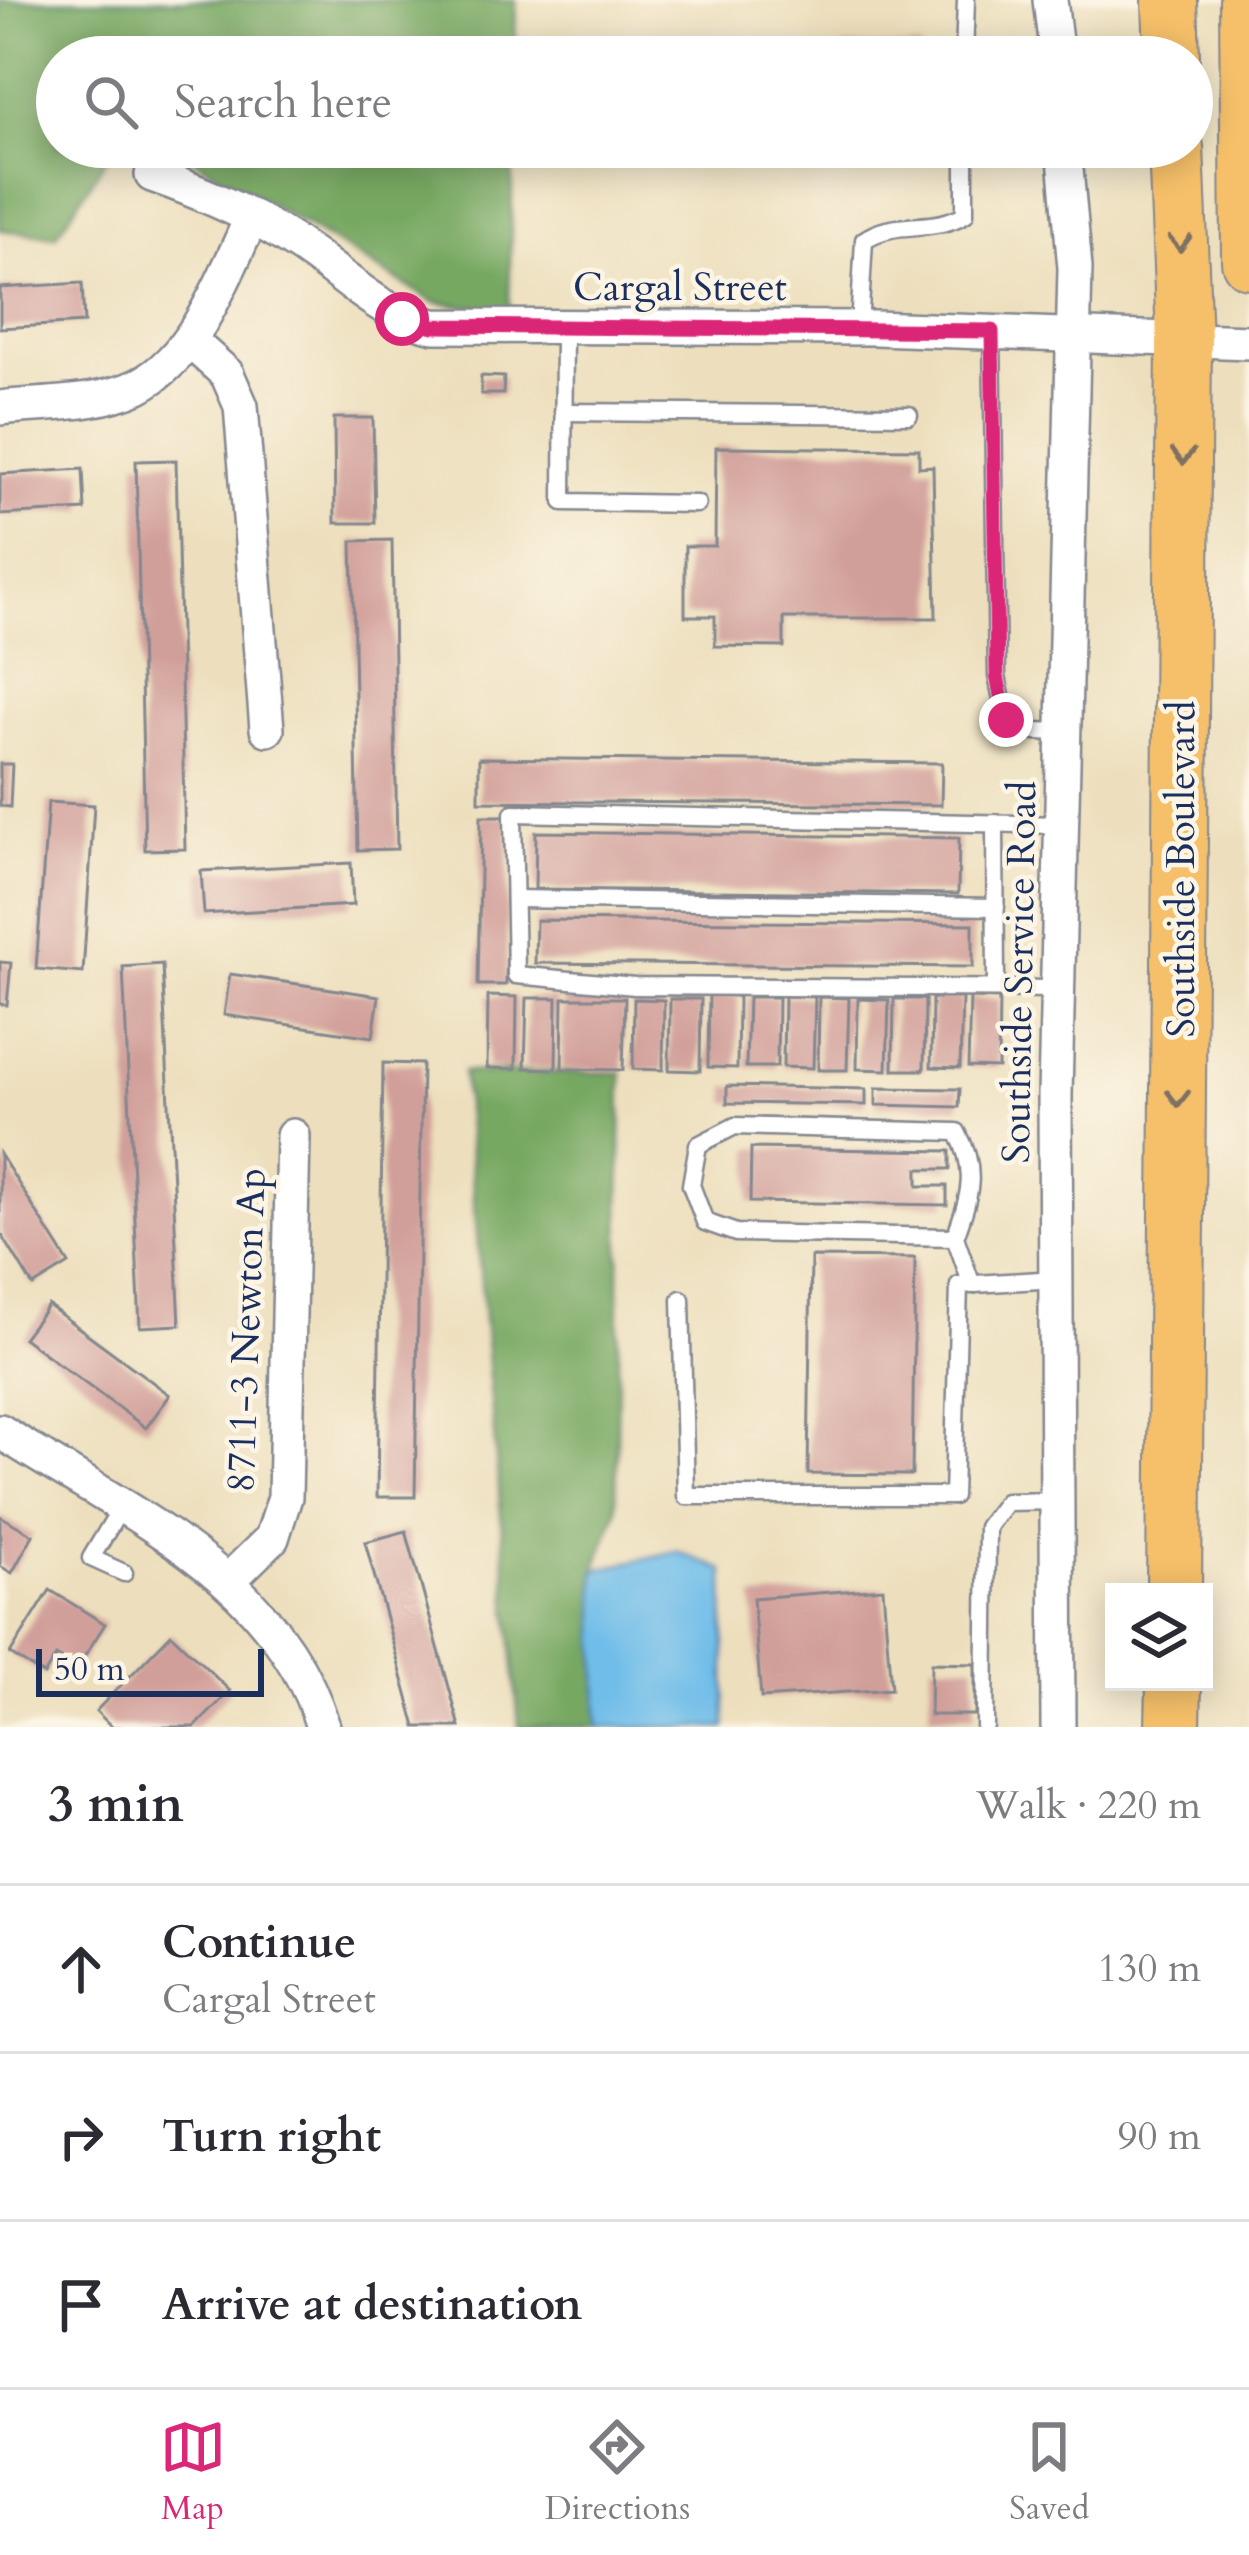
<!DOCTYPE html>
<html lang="en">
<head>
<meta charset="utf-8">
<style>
  body { margin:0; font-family:Cardo,serif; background:#f7f7f7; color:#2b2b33 }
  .controls { position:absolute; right:36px; bottom:36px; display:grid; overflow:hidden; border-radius:0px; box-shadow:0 6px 30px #0003 }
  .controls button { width:108px; height:108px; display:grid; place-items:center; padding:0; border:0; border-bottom:3px solid #e1e1e2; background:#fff; color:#2b2b33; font:60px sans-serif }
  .scale { position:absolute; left:36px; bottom:30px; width:228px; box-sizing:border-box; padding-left:12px; border:6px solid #1b2f5e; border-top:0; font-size:33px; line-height:42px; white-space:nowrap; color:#1b2f5e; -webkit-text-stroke:9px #fcf5e5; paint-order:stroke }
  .stop { position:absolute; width:36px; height:36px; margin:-27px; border:9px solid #db2777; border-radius:50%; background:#fff }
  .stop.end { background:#db2777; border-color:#fff; box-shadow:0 3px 12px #0008 }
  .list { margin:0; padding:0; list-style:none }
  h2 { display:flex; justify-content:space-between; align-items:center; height:156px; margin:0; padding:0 48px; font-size:51px }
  h2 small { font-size:39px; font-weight:400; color:#7c7c81 }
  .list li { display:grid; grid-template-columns:78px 1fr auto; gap:36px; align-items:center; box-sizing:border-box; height:168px; padding:0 48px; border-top:3px solid #e1e1e2 }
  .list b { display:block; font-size:45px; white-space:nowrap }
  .list p { margin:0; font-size:39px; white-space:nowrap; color:#7c7c81 }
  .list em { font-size:39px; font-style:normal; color:#7c7c81 }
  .icon { flex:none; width:66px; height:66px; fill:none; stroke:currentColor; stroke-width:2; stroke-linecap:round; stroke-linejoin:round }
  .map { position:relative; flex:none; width:1249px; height:1727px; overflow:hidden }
  .search { position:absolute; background:#fff; box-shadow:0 6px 30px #0003; left:36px; right:36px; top:36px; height:132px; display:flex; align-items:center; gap:30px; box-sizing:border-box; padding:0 42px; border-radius:66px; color:#7c7c81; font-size:45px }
  .sheet { height:660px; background:#fff }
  nav { display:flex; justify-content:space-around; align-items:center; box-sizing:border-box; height:168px; border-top:3px solid #e1e1e2; background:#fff; font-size:33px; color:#7c7c81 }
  nav a { display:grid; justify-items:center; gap:6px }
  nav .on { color:#db2777 }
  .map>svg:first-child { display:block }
  .forest { fill:#77a862; stroke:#496c60; stroke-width:3 }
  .water { fill:#6fbde9; stroke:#4576a4; stroke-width:3 }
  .building { fill:#d19f9a }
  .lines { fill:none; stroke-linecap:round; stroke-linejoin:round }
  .service-casing { stroke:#84878e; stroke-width:21 }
  .minor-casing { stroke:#84878e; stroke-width:38 }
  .trunk-casing { stroke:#84878e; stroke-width:58 }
  .service { stroke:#fff; stroke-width:16 }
  .minor { stroke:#fff; stroke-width:33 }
  .trunk { stroke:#f6c06b; stroke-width:54 }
  .oneway { stroke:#7e7064 }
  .route { stroke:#db2777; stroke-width:15 }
  .labels { text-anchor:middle; stroke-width:9; stroke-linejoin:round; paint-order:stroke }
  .street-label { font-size:39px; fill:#1b2f5e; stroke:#fcf5e5 }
</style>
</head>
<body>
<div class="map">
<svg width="1249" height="1727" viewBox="0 0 1249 1727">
  <rect width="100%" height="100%" fill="#fcf5e5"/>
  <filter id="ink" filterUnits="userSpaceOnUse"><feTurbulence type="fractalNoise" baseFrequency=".00833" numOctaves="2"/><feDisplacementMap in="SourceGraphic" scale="24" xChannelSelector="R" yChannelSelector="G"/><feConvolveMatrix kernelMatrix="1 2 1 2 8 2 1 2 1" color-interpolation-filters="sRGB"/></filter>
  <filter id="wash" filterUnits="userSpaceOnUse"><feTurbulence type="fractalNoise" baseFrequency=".004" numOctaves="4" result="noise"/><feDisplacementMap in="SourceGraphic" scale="48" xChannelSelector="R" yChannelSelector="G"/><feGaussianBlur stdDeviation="2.7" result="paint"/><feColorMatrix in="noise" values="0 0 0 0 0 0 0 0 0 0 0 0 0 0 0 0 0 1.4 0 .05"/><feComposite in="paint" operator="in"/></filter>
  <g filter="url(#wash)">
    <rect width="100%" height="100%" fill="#eddfbd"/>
    <g class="forest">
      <path d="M 0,0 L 516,0 L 515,57 L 57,57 L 57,147 L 114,147 L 56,236 L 0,230 Z"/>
      <path d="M 173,147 L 513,147 L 509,312 L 434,302 Z"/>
      <path d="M 463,1072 L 622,1073 L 616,1513 L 595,1570 L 598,1727 L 519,1727 Z"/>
    </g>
    <path class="water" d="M 676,1551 L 724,1570 L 726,1727 L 598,1727 L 595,1570 Z"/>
    <g id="blocks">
      <g class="building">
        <path d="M 843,46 L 921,47 L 921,57 L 843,57 Z"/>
        <path d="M 840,147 L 921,147 L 920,163 L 840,161 Z"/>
        <path d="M 82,283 L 84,323 L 0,328 L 0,288 Z"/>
        <path d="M 481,376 L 504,377 L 503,394 L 481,394 Z"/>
        <path d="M 334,418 L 373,418 L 375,523 L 335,523 Z"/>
        <path d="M 716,447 L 919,449 L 919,467 L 933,466 L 936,618 L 784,618 L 784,647 L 715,646 L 715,616 L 685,616 L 685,546 L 715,546 Z"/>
        <path d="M 176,460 L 185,849 L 145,850 L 136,461 Z"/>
        <path d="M 83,469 L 85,510 L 0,515 L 0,474 Z"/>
        <path d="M 392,540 L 397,849 L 358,850 L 352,541 Z"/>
        <path d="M 479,758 L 942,763 L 941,805 L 479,801 Z"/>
        <path d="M 0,764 L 12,764 L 10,807 L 0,806 Z"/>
        <path d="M 48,802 L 94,805 L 83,973 L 36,969 Z"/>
        <path d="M 481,816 L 509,816 L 506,985 L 478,985 Z"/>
        <path d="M 536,832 L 959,838 L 958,894 L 535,889 Z"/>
        <path d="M 351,863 L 353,905 L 204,914 L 201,871 Z"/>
        <path d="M 536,920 L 973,924 L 973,967 L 535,963 Z"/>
        <path d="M 0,962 L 11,963 L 7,1005 L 0,1004 Z"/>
        <path d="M 162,964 L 180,1325 L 140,1327 L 123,967 Z"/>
        <path d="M 230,974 L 379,996 L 373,1037 L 224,1015 Z"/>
        <path d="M 709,995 L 738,996 L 737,1068 L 708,1067 Z"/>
        <path d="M 488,996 L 517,997 L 516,1069 L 487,1068 Z"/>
        <path d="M 784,996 L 815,997 L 813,1068 L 783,1067 Z"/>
        <path d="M 748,997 L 778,997 L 777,1067 L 746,1067 Z"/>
        <path d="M 819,997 L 849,998 L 847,1070 L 818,1070 Z"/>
        <path d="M 527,998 L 557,998 L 556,1069 L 525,1068 Z"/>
        <path d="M 563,998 L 625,998 L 623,1070 L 562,1069 Z"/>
        <path d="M 932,998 L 962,998 L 960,1068 L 931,1067 Z"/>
        <path d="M 970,998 L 999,999 L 998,1068 L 968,1067 Z"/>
        <path d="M 634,999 L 664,1000 L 663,1070 L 633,1069 Z"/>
        <path d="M 670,999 L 701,999 L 700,1071 L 669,1070 Z"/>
        <path d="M 858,999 L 889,1000 L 887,1070 L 857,1069 Z"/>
        <path d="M 894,999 L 925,999 L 924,1070 L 893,1070 Z"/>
        <path d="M 383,1063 L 422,1064 L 415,1497 L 377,1497 Z"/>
        <path d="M 727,1086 L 866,1089 L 866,1105 L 727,1103 Z"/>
        <path d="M 876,1088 L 960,1089 L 959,1107 L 876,1105 Z"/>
        <path d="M 751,1148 L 950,1151 L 950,1169 L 918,1169 L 918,1186 L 947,1186 L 947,1205 L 750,1202 Z"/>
        <path d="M 0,1154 L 69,1264 L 33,1286 L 0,1232 Z"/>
        <path d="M 811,1257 L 915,1258 L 912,1475 L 808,1474 Z"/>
        <path d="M 48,1305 L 170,1395 L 146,1428 L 23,1338 Z"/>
        <path d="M 0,1516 L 33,1535 L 12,1573 L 0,1566 Z"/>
        <path d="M 406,1531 L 460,1727 L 416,1727 L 365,1542 Z"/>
        <path d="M 883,1588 L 891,1689 L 761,1698 L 753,1598 Z"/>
        <path d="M 50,1590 L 105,1624 L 77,1668 L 56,1656 L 44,1675 L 10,1654 Z"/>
        <path d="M 171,1634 L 230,1691 L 195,1727 L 112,1727 L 96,1711 Z"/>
        <path d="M 931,1663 L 975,1664 L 975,1715 L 930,1715 Z"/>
      </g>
    </g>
  </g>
  <g filter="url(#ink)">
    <use href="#blocks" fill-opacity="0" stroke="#84878e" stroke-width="3"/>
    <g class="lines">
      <g class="service-casing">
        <g id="service">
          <path d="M 964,57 L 966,0"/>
          <path d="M 564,328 L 563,502 L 697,504"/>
          <path d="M 859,328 L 864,240 C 896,218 933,234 965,214 L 965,147"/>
          <path d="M 992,332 L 997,676 L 1006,720 L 1034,731 L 1064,732"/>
          <path d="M 563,412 L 909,415"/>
          <path d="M 995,823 L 996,986"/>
          <path d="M 515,899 L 996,907"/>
          <path d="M 1058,989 L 635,986 L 516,975 L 513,813 L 1063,825"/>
          <path d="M 955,1237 C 969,1198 979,1171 957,1132 L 735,1126 L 698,1145 L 691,1185 L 705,1222 L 736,1233 L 955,1237 L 972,1285"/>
          <path d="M 681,1299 L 686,1496 L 953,1496 L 959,1285 L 1057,1279"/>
          <path d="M 122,1506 L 91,1558 L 124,1573"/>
          <path d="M 985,1727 L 987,1527 L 1006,1502 L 1058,1501"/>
        </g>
      </g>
      <g class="minor-casing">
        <g id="minor">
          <path d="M 1050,0 L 1057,57"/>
          <path d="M 152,175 C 209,195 264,219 313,255 C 355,285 382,314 434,326 L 875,328 L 1249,342"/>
          <path d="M 189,340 L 227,374 L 241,406 L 267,729"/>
          <path d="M 0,408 C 43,403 98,405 138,386 C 196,357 226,272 252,217"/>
          <path d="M 0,1431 C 122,1511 277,1574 323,1727"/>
          <path d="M 229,1580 L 272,1538 L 285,1497 L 293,1136"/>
          <path d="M 1058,1727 L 1055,1095 L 1075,268 L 1064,147"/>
        </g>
      </g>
      <g class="trunk-casing">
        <g id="trunk">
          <path d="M 1170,0 L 1172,57"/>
          <path d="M 1247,0 L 1249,261"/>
          <path d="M 1174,1592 L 1184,339 L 1176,147"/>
          <path d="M 1173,1727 L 1174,1682"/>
        </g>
      </g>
      <use href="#service" class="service"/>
      <use href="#minor" class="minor"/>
      <use href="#trunk" class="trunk"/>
    </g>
    <defs><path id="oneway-chevron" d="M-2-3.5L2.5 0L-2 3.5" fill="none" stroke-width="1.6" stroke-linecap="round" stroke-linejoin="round" transform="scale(3)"/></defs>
    <g class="oneway">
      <use href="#oneway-chevron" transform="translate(1180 243) rotate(88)"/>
      <use href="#oneway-chevron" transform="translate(1183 456) rotate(90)"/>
      <use href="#oneway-chevron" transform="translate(1178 1098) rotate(90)"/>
    </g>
  </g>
  <g class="lines" filter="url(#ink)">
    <path class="route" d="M 402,319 L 434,326 L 992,331 L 997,676 L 1006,720"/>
  </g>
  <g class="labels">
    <g class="street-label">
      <text x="680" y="300">Cargal Street</text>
      <text transform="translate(1180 869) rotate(-90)" y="14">Southside Boulevard</text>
      <text transform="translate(1018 972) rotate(-89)" y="14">Southside Service Road</text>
      <text transform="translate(245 1330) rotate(-88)" y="14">8711-3 Newton Ap</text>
    </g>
  </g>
</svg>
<div class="controls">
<button><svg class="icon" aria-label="layers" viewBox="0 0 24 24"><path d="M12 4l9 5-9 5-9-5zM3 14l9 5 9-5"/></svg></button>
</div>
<div class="scale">50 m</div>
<div class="stop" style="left:402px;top:319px"></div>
<div class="stop end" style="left:1006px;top:720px"></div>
<div class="search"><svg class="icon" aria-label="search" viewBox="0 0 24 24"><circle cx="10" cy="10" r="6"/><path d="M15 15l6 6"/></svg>Search here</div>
</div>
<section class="sheet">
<h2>3 min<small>Walk · 220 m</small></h2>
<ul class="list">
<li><svg class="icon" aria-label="ahead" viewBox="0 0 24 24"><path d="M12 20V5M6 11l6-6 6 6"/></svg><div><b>Continue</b><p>Cargal Street</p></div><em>130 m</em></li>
<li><svg class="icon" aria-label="right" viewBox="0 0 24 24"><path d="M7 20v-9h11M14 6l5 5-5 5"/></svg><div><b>Turn right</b></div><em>90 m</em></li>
<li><svg class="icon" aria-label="arrive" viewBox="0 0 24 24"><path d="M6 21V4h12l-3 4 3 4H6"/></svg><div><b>Arrive at destination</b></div></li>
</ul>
</section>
<nav>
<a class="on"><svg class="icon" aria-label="map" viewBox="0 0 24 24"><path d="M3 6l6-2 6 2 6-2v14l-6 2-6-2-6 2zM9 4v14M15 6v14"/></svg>Map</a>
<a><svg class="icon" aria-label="directions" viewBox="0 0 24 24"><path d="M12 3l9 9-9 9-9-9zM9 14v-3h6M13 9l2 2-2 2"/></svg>Directions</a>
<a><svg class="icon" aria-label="saved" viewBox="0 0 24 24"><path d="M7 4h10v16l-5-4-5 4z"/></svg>Saved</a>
</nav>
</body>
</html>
